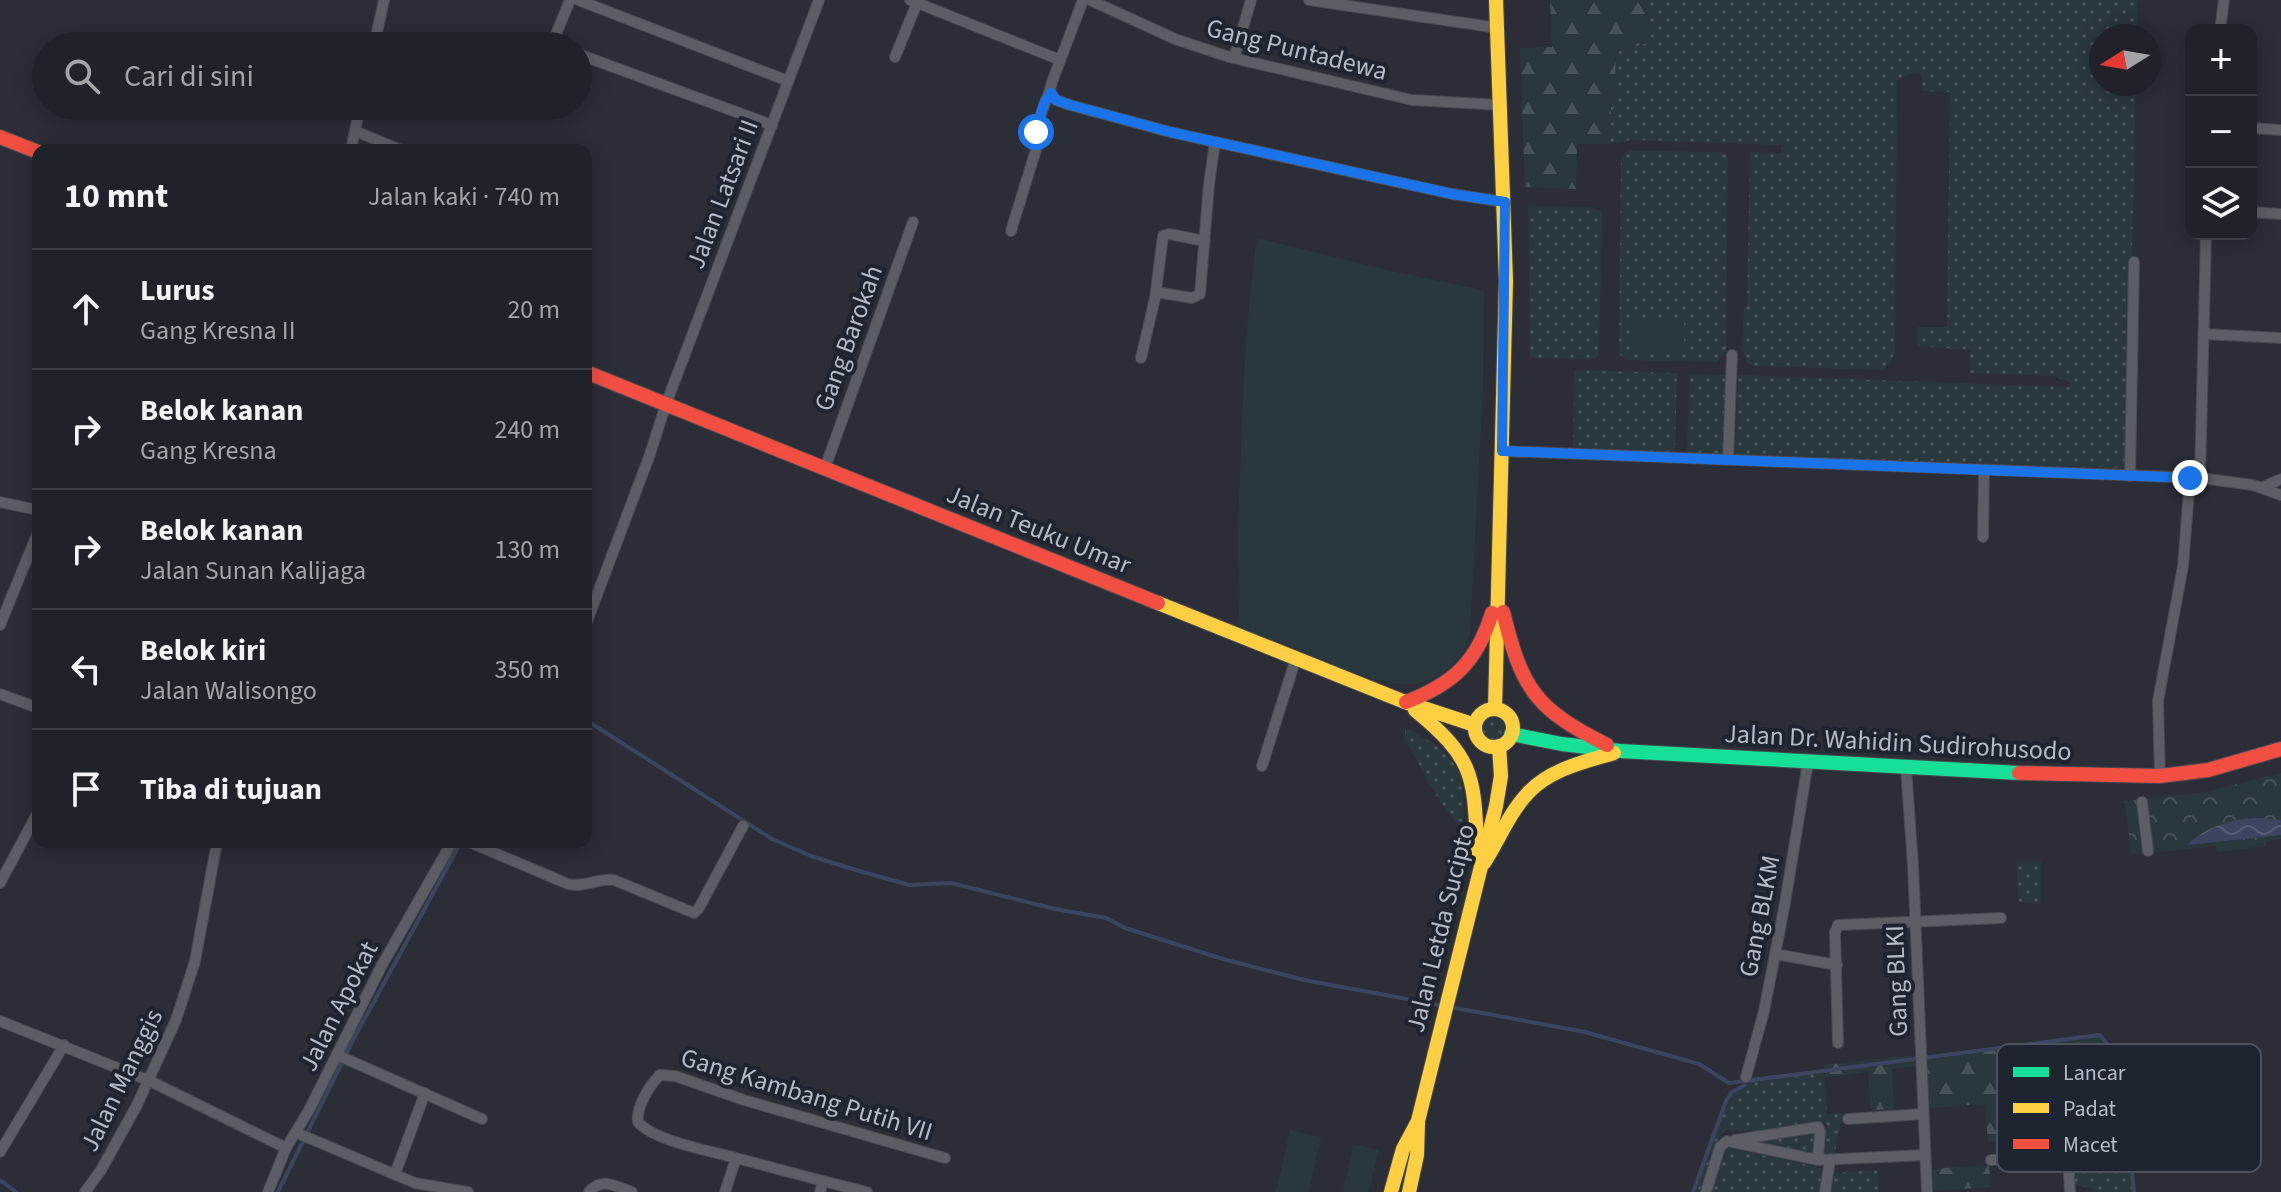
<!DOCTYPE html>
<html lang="id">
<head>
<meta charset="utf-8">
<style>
  body { margin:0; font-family:"Source Sans 3",sans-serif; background:#2d2f35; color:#f1f3f6 }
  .controls { position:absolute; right:24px; top:24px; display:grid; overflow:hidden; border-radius:16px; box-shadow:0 4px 20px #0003 }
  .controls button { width:72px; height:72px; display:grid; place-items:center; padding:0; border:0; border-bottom:2px solid #3d3f46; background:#202229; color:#f1f3f6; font:40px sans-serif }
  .compass { position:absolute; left:2089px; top:24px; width:72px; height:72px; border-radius:50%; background:#202229; box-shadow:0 4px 20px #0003; rotate:259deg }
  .stop { position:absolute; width:24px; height:24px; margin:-18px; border:6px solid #1a73e8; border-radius:50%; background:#fff }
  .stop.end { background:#1a73e8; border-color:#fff; box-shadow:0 2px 8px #0008 }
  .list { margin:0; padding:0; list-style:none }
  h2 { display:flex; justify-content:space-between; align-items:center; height:104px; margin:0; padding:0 32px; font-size:34px }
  h2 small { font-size:26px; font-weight:400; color:#a2a4a8 }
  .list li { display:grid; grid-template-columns:52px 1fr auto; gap:24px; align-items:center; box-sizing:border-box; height:120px; padding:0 32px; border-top:2px solid #3d3f46 }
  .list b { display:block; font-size:30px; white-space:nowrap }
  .list p { margin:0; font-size:26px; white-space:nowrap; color:#a2a4a8 }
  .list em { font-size:26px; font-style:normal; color:#a2a4a8 }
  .icon { flex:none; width:44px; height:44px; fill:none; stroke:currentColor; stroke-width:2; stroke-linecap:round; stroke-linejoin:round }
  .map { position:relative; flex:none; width:2281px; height:1192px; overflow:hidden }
  .search { position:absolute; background:#202229; box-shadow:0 4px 20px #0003; left:32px; top:32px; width:560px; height:88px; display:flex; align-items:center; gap:20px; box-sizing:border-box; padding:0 28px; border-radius:44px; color:#a2a4a8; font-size:30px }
  .panel { position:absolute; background:#202229; box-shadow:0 4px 20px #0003; left:32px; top:144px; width:560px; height:704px; border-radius:16px }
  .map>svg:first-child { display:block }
  .grass { fill:url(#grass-dots) }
  .forest { fill:url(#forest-firs) }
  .park { fill:url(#park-crowns) }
  .pitch { fill:#29383d }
  .water { fill:url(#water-waves) }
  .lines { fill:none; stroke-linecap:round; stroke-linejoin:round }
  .stream { stroke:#3b455f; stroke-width:4 }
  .street-casing { stroke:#474a50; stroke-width:12 }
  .fast-casing { stroke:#474a50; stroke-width:16 }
  .slow-casing { stroke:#474a50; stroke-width:16 }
  .jam-casing { stroke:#474a50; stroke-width:16 }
  .street { stroke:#5b5e65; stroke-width:10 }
  .fast { stroke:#16e098; stroke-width:14 }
  .slow { stroke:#ffcf43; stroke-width:14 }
  .jam { stroke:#f24e42; stroke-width:14 }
  .route { stroke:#1a73e8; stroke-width:10 }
  .labels { text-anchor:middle; stroke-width:8; stroke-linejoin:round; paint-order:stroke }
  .street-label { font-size:26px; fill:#b6bac7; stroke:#1f2431 }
  .key { fill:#1f2431; stroke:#4c515e; stroke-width:2 }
  .key-label { font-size:22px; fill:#b6bac7 }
</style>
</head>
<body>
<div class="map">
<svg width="2281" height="1192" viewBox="0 0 2281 1192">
  <defs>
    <pattern id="grass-dots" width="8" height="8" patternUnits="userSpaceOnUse" patternTransform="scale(2)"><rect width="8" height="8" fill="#29383d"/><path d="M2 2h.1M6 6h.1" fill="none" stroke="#465358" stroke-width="1.8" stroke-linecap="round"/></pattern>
    <pattern id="forest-firs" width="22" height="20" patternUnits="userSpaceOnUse" patternTransform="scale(2)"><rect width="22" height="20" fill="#29383d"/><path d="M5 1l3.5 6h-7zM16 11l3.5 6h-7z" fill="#465358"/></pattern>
    <pattern id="park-crowns" width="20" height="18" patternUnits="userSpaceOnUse" patternTransform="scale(2)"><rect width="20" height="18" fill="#29383d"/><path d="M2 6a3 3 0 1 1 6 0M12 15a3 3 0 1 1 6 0" fill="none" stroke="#465358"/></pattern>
    <pattern id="water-waves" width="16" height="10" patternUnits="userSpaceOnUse" patternTransform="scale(2)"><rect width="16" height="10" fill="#3b455f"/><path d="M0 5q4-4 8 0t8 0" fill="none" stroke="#555e74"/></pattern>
  </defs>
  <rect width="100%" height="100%" fill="#2b2e37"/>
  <g class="grass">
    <path d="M 1643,0 L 2138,0 L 2137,36 L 2101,36 L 2101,84 L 2136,84 L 2127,468 L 1735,455 L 1738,375 L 2071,387 L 2070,382 L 2053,376 L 1969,373 L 1970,350 L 1917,346 L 1918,327 L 1947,327 L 1950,92 L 1922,91 L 1922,77 L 1918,73 L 1906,75 L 1897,81 L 1895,351 L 1891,363 L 1882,370 L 1755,366 L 1747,363 L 1742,351 L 1744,307 L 1747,306 L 1750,152 L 1781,153 L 1782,145 L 1631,140 L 1610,144 L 1611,107 L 1614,106 L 1616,52 L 1647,43 L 1650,22 Z"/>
    <path d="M 1630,151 L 1719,152 L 1725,153 L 1728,158 L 1726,351 L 1718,362 L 1626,360 L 1619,354 L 1621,159 L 1624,153 Z"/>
    <path d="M 1528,206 L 1592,207 L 1602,212 L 1599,354 L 1595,359 L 1530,358 Z"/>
    <path d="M 1574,370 L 1677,373 L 1675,454 L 1573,451 Z"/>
    <path d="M 1689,374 L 1727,375 L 1725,455 L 1687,454 Z"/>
    <circle cx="1493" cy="728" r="12"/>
    <path d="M 1405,728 C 1458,754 1467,769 1463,828 C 1443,815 1418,761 1405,739 Z"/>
    <path d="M 2016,862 L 2041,862 L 2041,903 L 2019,903 Z"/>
    <path d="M 1824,1070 L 1827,1114 L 1843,1113 L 1834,1156 L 1824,1153 L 1827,1125 L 1824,1121 L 1758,1131 L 1725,1130 L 1721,1133 L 1701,1192 L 1693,1192 C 1700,1172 1720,1103 1733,1092 C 1751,1075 1800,1074 1824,1070 Z"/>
    <path d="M 2095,1123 L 2101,1125 L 2108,1151 L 2130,1156 L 2134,1192 L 2095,1192 L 2093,1188 L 2074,1185 L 2072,1136 L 2061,1136 L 2061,1128 L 2067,1125 Z"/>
    <path d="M 1814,1133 L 1812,1154 L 1753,1142 Z"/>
    <path d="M 1726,1147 L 1823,1168 L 1819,1192 L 1711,1192 Z"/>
    <path d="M 1877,1170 L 1878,1192 L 1828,1192 L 1835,1173 Z"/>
  </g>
  <g class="forest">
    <path d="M 1550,0 L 1643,0 L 1652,28 L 1650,42 L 1616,52 L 1614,107 L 1611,107 L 1610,144 L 1577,144 L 1576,189 L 1525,187 L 1520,48 L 1552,47 Z"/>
    <path d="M 2094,1034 L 2103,1036 C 2120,1054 2127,1130 2130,1156 L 2113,1155 L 2108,1151 L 2104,1131 L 2098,1123 L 2064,1125 L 2061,1128 L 2061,1136 L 1988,1142 L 1985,1104 L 1928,1108 L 1926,1057 Z"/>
    <path d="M 1914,1055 L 1915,1066 L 1892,1069 L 1894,1109 L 1871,1110 L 1868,1072 L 1825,1078 L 1824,1065 Z"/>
    <path d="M 1989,1165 L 1991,1187 L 1933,1191 L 1931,1169 Z"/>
  </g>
  <path class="park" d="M 2281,773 L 2281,839 L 2266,841 L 2266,846 L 2217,852 L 2216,846 L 2131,855 L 2125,801 L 2205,792 Z"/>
  <g class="pitch">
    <path d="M 1257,238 L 1400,273 L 1484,290 L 1483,387 L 1470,632 C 1466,657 1440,682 1414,684 C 1375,688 1277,643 1236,627 C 1244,596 1236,562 1238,530 C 1242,433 1243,334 1257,238 Z"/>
    <path d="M 1631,320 L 1684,320 L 1684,352 L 1631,353 Z"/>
    <path d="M 1290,1130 L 1321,1137 L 1309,1192 L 1276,1192 Z"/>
    <path d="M 1353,1144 L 1379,1150 L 1369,1192 L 1343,1192 Z"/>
  </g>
  <path class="water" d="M 2260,818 L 2281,820 L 2281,835 L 2187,845 C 2207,826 2233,818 2260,818 Z"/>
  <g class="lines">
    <g class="stream">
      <path d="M 586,720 L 772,839 L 811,856 L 849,868 L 909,885 L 951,883 L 1055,909 L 1106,918 L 1125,928 L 1223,959 L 1304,980 L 1585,1032 L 1699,1064 L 1729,1083 L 2099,1035 C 2122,1047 2131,1164 2134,1192"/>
      <path d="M 0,1180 L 16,1192"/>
      <path d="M 278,1192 L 354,1038 L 461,842"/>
      <path d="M 1693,1192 L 1726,1101 L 1732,1092 L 1745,1085"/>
    </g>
    <g class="street-casing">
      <g id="street">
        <path d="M 578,0 L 788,81"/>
        <path d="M 910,0 L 1060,60"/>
        <path d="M 1090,0 L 1175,39 L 1229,57 L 1412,100 L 1501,105"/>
        <path d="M 1309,0 L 1498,28"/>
        <path d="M 2220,30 L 2224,0"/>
        <path d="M 552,44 L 570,0"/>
        <path d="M 374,46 L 384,0"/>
        <path d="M 578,54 L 772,125"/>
        <path d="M 895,57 L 917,3"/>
        <path d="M 1234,58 L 1251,0"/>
        <path d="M 1051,93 L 1056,100 L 1070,105 L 1170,132 L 1452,194 L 1505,202"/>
        <path d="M 2251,128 L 2281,130"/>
        <path d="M 355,131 L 401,150"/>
        <path d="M 351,150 L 360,106"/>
        <path d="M 2251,212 L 2281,214"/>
        <path d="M 1011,231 L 1038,143 C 1033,122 1048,102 1052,82 L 1083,0"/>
        <path d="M 1156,292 L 1192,298 L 1200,294 L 1209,184 L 1215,142"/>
        <path d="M 2204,334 L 2281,338"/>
        <path d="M 1141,358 L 1155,298 L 1163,236 L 1169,234 L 1205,241"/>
        <path d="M 1502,451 L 2200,478 L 2253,485 L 2281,495"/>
        <path d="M 1728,460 L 1732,355"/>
        <path d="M 825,468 L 913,222"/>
        <path d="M 2130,476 L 2134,262"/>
        <path d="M 2200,478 L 2206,234"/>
        <path d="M 2263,487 L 2281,479"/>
        <path d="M 0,502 L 38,510"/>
        <path d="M 1983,537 L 1984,470"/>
        <path d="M 586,624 L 649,457 L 666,404 L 819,0"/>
        <path d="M 0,625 L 38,532"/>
        <path d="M 0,694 L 38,708"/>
        <path d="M 1262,766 L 1296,658"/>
        <path d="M 1906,768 L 1913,865 L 1927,1192"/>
        <path d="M 2160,776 L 2158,701 L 2183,566 L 2190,478"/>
        <path d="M 2142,802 L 2148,851"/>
        <path d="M 469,842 L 568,884 C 584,888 597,878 614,880 L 694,913 L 699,908 L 743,826"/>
        <path d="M 0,883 L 38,812"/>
        <path d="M 1775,954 L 1837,965"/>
        <path d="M 0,1021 L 150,1081 L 286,1148"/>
        <path d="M 1838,1043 L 1835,933 L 1838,925 L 2001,918"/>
        <path d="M 337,1055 L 482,1119"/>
        <path d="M 1746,1077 L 1764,1011 L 1785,903 L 1808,762"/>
        <path d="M 1848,1119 L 1923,1114"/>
        <path d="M 297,1133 L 415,1183 L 468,1192"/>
        <path d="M 2067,1138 L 2070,1192"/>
        <path d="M 1735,1140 L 1818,1127 L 1820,1131 L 1818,1160"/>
        <path d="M 0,1152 L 64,1045"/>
        <path d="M 736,1158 L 823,1181 L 820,1192"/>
        <path d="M 1991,1160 L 2068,1156"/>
        <path d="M 395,1174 L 425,1093"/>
        <path d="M 823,1181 L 867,1192"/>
        <path d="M 85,1192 L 101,1170 L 137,1105 L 176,1020 L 195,961 L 217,842"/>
        <path d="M 268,1192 L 286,1148 L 309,1110 L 382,965 L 452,842"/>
        <path d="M 589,1192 C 601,1176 617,1187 632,1192"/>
        <path d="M 725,1192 L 736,1158 C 711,1151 654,1141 638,1122 C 636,1107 649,1086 660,1075 L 675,1076 L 744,1100 L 945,1158"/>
        <path d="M 1706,1192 L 1720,1147 L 1727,1141 L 1818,1160 L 1925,1155"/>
        <path d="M 1825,1192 L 1830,1160"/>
      </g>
    </g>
    <g class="fast-casing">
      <path id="fast" d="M 1511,734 L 1562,744 L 1620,751 L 2019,773"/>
    </g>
    <g class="slow-casing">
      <g id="slow">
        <path d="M 1158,603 L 1405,702 L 1475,725"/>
        <path d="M 1495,709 L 1506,281 L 1496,0"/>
        <circle cx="1494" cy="728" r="19"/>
        <path d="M 1415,710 C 1479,762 1473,780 1478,858"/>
        <path d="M 1484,863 C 1499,840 1509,813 1528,793 C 1550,769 1584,762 1614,753"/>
        <path d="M 1391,1192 L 1403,1149 L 1418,1121 L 1496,806 L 1501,776 L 1499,746"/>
        <path d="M 1409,1192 L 1417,1155 L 1418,1122"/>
      </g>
    </g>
    <g class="jam-casing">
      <g id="jam">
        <path d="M 0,137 L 38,152"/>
        <path d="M 586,372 L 1158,603"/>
        <path d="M 1503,612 C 1522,689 1535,709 1607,745"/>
        <path d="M 1406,702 C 1453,684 1477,662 1492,613"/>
        <path d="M 2019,773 L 2160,776 L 2208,770 L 2281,749"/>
      </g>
    </g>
    <use href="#street" class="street"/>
    <use href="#fast" class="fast"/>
    <use href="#slow" class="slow"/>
    <use href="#jam" class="jam"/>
  </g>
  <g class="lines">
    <path class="route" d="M 1036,132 L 1044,103 L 1051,93 L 1056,100 L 1070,105 L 1170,132 L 1452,194 L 1505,202 L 1502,451 L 2190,478"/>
  </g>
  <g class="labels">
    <g class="street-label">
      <text transform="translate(1297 49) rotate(14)" y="9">Gang Puntadewa</text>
      <text transform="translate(722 194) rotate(-69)" y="9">Jalan Latsari II</text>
      <text transform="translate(848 338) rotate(-70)" y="9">Gang Barokah</text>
      <text transform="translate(1039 529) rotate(22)" y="9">Jalan Teuku Umar</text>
      <text transform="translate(1898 742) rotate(3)" y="9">Jalan Dr. Wahidin Sudirohusodo</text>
      <text transform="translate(1759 916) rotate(-79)" y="9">Gang BLKM</text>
      <text transform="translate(1440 928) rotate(-76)" y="9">Jalan Letda Sucipto</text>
      <text transform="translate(1896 981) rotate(-92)" y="9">Gang BLKI</text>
      <text transform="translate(338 1006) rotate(-63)" y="9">Jalan Apokat</text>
      <text transform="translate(121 1080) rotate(-64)" y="9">Jalan Manggis</text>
      <text transform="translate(807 1094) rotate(17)" y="9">Gang Kambang Putih VII</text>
    </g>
  </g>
  <rect x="1997" y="1044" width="264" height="128" rx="12" class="key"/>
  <rect x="2013" y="1067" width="36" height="10" fill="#16e098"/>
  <rect x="2013" y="1103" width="36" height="10" fill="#ffcf43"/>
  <rect x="2013" y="1139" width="36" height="10" fill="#f24e42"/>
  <g class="key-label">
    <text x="2063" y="1080">Lancar</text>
    <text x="2063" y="1116">Padat</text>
    <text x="2063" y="1152">Macet</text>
  </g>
</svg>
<div class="controls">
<button>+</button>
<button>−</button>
<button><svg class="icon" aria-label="layers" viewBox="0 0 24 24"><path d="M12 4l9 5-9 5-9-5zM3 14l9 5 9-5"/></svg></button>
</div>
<svg class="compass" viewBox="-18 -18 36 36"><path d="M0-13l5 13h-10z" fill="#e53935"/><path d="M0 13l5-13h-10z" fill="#a2a4a8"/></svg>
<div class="stop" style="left:1036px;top:132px"></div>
<div class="stop end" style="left:2190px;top:478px"></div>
<div class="search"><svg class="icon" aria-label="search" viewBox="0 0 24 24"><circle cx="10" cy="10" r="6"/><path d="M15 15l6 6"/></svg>Cari di sini</div>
<section class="panel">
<h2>10 mnt<small>Jalan kaki · 740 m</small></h2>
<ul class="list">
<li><svg class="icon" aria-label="ahead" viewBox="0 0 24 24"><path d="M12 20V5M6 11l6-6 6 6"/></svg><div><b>Lurus</b><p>Gang Kresna II</p></div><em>20 m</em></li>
<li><svg class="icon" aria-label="right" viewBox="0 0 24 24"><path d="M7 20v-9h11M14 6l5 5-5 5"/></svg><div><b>Belok kanan</b><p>Gang Kresna</p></div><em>240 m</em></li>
<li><svg class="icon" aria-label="right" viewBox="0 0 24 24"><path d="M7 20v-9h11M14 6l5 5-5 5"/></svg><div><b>Belok kanan</b><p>Jalan Sunan Kalijaga</p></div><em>130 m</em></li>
<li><svg class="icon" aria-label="left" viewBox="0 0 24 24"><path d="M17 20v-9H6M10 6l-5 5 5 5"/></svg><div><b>Belok kiri</b><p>Jalan Walisongo</p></div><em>350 m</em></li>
<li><svg class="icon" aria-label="arrive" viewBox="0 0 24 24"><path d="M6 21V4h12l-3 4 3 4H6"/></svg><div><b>Tiba di tujuan</b></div></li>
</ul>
</section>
</div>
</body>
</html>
